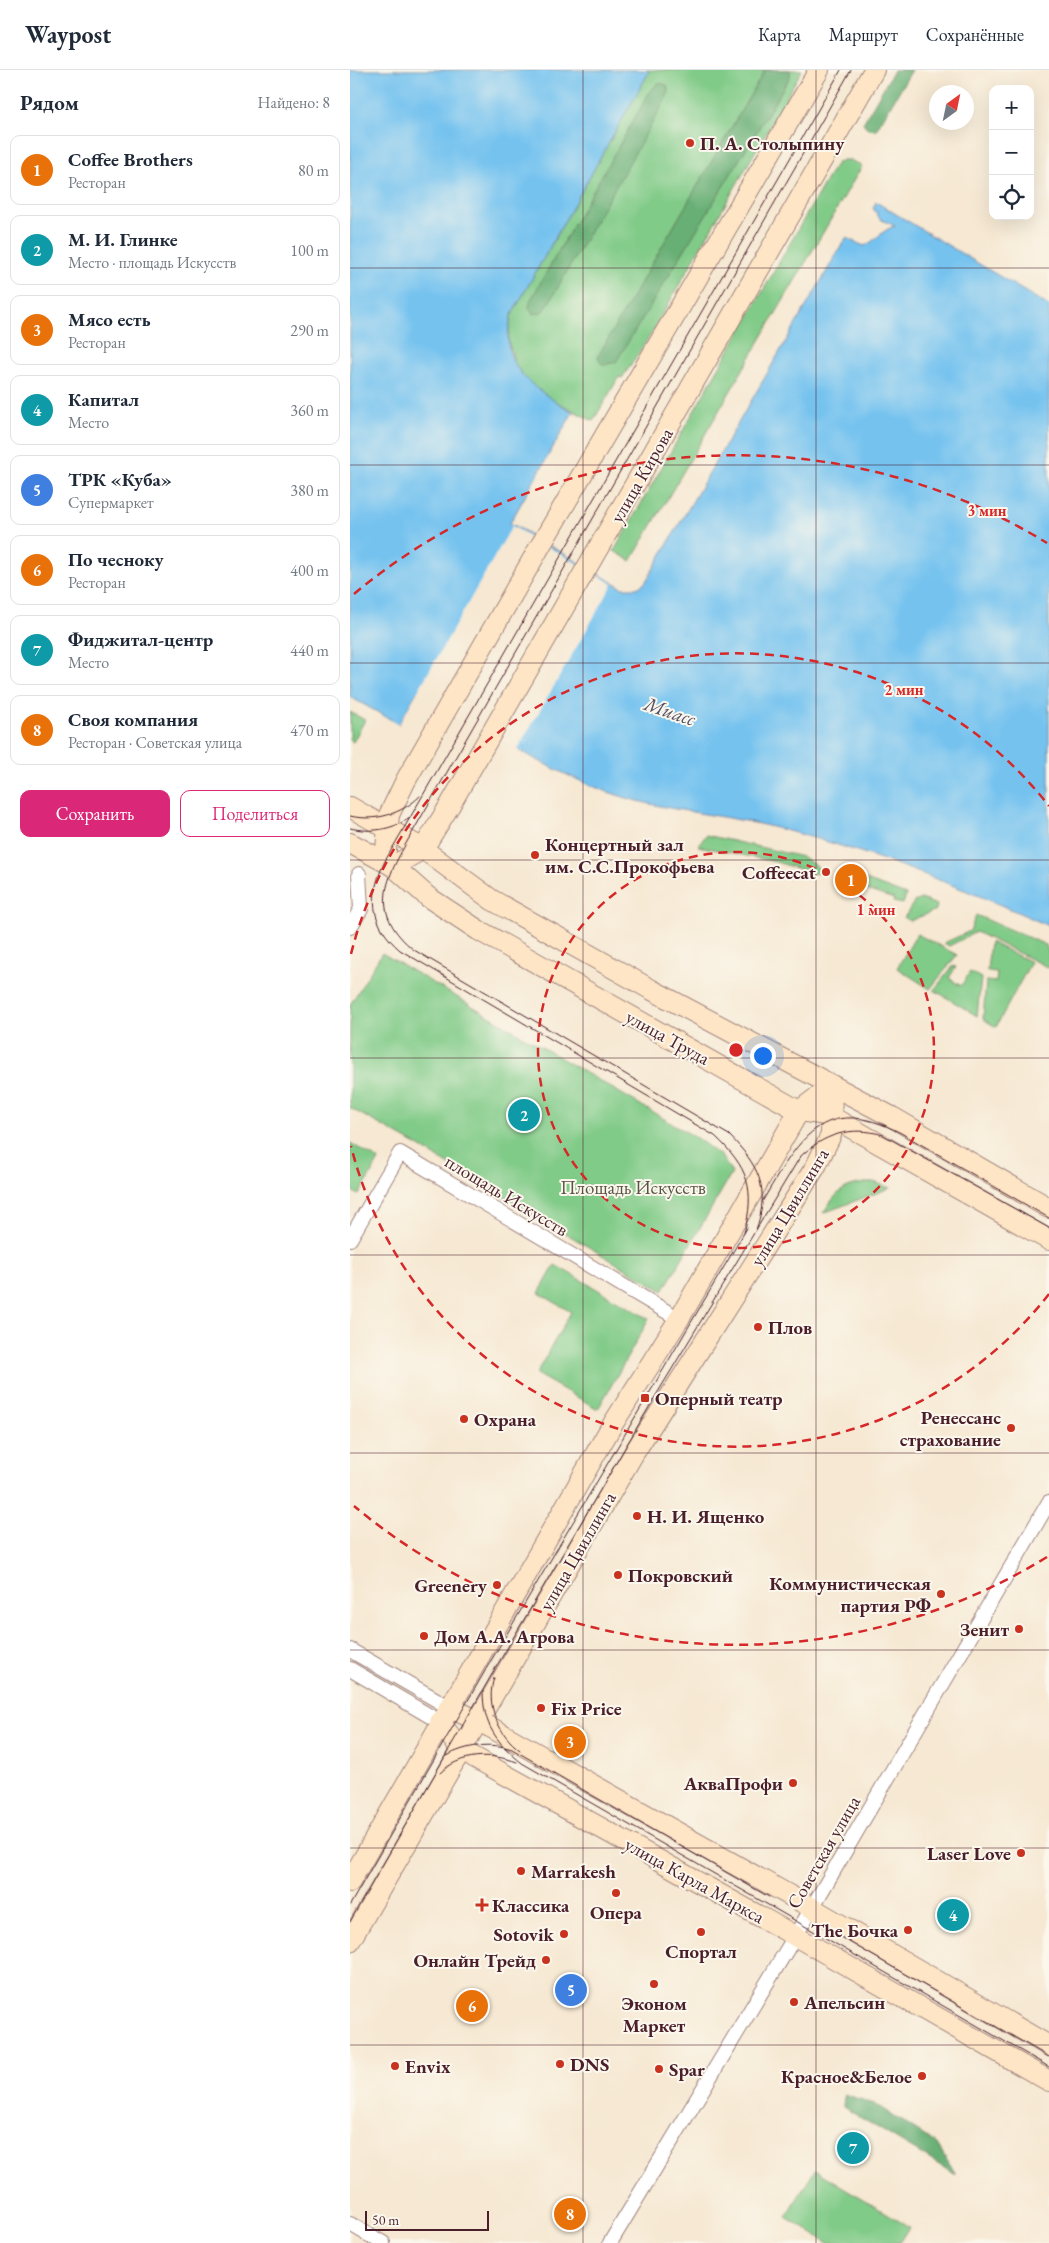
<!DOCTYPE html>
<html lang="ru">
<head>
<meta charset="utf-8">
<style>
  body { margin:0; font-family:"EB Garamond",serif; background:#f2f2f3; color:#1f2937 }
  .controls { position:absolute; right:15px; top:15px; display:grid; overflow:hidden; border-radius:10px; box-shadow:0 5px 20px #0002 }
  .controls button { width:45px; height:45px; display:grid; place-items:center; padding:0; border:0; border-bottom:1px solid #e0e1e3; background:#fff; color:#1f2937; font:25px sans-serif }
  .compass { position:absolute; left:579px; top:15px; width:45px; height:45px; border-radius:50%; background:#fff; box-shadow:0 5px 20px #0002; rotate:33deg }
  .scale { position:absolute; left:15px; bottom:12px; width:124px; box-sizing:border-box; padding-left:5px; border:2px solid #4a1f2b; border-top:0; font-size:14px; line-height:18px; white-space:nowrap; color:#4a1f2b; -webkit-text-stroke:4px #fbf7ec; paint-order:stroke }
  .you { position:absolute; left:412px; top:985px; width:18px; height:18px; margin:-12px; border:4px solid #fff; border-radius:50%; background:#1a73e8; box-shadow:0 0 0 8px #1a73e833 }
  .badge { display:grid; place-items:center; width:32px; height:32px; border-radius:50%; background:#db2777; color:#fff; font-size:16px; font-weight:700 }
  .pin { position:absolute; translate:-50% -50%; border:2px solid #fff; box-shadow:0 1px 5px #0006 }
  .list { margin:0; padding:0; list-style:none }
  h2 { display:flex; justify-content:space-between; align-items:center; height:65px; margin:0; padding:0 20px; font-size:21px }
  h2 small { font-size:16px; font-weight:400; color:#747a83 }
  .list li { display:grid; grid-template-columns:32px 1fr auto; gap:15px; align-items:center; box-sizing:border-box; height:70px; margin:0 10px 10px; padding:0 10px; border:1px solid #e0e1e3; border-radius:10px }
  .list b { display:block; font-size:19px; white-space:nowrap }
  .list p { margin:0; font-size:16px; white-space:nowrap; color:#747a83 }
  .list em { font-size:16px; font-style:normal; color:#747a83 }
  .actions { display:flex; gap:10px; padding:15px 20px }
  .actions a { flex:1; padding:11px 0; border:1px solid #db2777; border-radius:10px; text-align:center; font-size:18px; color:#db2777 }
  .actions .main { background:#db2777; color:#fff }
  .icon { flex:none; width:28px; height:28px; fill:none; stroke:currentColor; stroke-width:2; stroke-linecap:round; stroke-linejoin:round }
  .map { position:relative; flex:none; width:699px; height:2173px; overflow:hidden }
  header { display:flex; align-items:center; gap:30px; box-sizing:border-box; height:70px; padding:0 25px; background:#fff; border-bottom:1px solid #e0e1e3 }
  header strong { font-size:24px }
  nav { display:flex; gap:28px; margin-inline-start:auto; font-size:18px }
  main { display:flex }
  aside { flex:1; background:#fff }
  .map>svg:first-child { display:block }
  .green { fill:#81cb88; stroke:#66755a }
  .forest { fill:#68af74; stroke:#596750 }
  .water { fill:#74c2ef; stroke:#5f708d }
  .pier { fill:#f6e8d2 }
  .lines { fill:none; stroke-linecap:round; stroke-linejoin:round }
  .street-casing { stroke:#a0847e; stroke-width:16 }
  .secondary-casing { stroke:#a0847e; stroke-width:22 }
  .street { stroke:#fff; stroke-width:14 }
  .secondary { stroke:#fde5c5; stroke-width:20 }
  .tram { stroke:#4a1f2b; stroke-width:1 }
  .grid { fill:none; stroke:#4a1f2b; stroke-width:1; stroke-opacity:0.55 }
  .ring { fill:none; stroke:#d62828; stroke-width:2.5; stroke-dasharray:9 6 }
  .poi-dot { fill:#c8321e; stroke:#fbf7ec; stroke-width:2 }
  .labels { text-anchor:middle; stroke-width:4; stroke-linejoin:round; paint-order:stroke }
  .poi-label { font-size:19px; font-weight:bold; fill:#4a1f2b; stroke:#fbf7ec; text-anchor:start }
  .street-label { font-size:19px; fill:#4a1f2b; stroke:#fbf7ec }
  .park-label { font-size:19px; fill:#5a5347; stroke:#fbf7ec }
  .water-label { font-size:20px; font-style:italic; fill:#575066; stroke:#fbf7ec }
  .centre { fill:#d62828; stroke:#fbf7ec; stroke-width:2.5 }
  .ring-label { font-size:15px; text-anchor:middle; font-weight:bold; fill:#d62828; stroke:#fbf7ec; stroke-width:4; stroke-linejoin:round; paint-order:stroke }
</style>
</head>
<body>
<header>
<strong>Waypost</strong>
<nav><a>Карта</a><a>Маршрут</a><a>Сохранённые</a></nav>
</header>
<main>
<aside>
<h2>Рядом<small>Найдено: 8</small></h2>
<ul class="list">
<li><span class="badge" style="background:#e8710a">1</span><div><b>Coffee Brothers</b><p>Ресторан</p></div><em>80 m</em></li>
<li><span class="badge" style="background:#0f9aa8">2</span><div><b>М. И. Глинке</b><p>Место · площадь Искусств</p></div><em>100 m</em></li>
<li><span class="badge" style="background:#e8710a">3</span><div><b>Мясо есть</b><p>Ресторан</p></div><em>290 m</em></li>
<li><span class="badge" style="background:#0f9aa8">4</span><div><b>Капитал</b><p>Место</p></div><em>360 m</em></li>
<li><span class="badge" style="background:#3f7fe0">5</span><div><b>ТРК «Куба»</b><p>Супермаркет</p></div><em>380 m</em></li>
<li><span class="badge" style="background:#e8710a">6</span><div><b>По чесноку</b><p>Ресторан</p></div><em>400 m</em></li>
<li><span class="badge" style="background:#0f9aa8">7</span><div><b>Фиджитал-центр</b><p>Место</p></div><em>440 m</em></li>
<li><span class="badge" style="background:#e8710a">8</span><div><b>Своя компания</b><p>Ресторан · Советская улица</p></div><em>470 m</em></li>
</ul>
<div class="actions"><a class="main">Сохранить</a><a>Поделиться</a></div>
</aside>
<div class="map">
<svg width="699" height="2173" viewBox="0 0 699 2173">
  <rect width="100%" height="100%" fill="#fbf7ec"/>
  <filter id="ink" filterUnits="userSpaceOnUse"><feTurbulence type="fractalNoise" baseFrequency=".02" numOctaves="2"/><feDisplacementMap in="SourceGraphic" scale="10" xChannelSelector="R" yChannelSelector="G"/><feConvolveMatrix kernelMatrix="1 2 1 2 8 2 1 2 1" color-interpolation-filters="sRGB"/></filter>
  <filter id="wash" filterUnits="userSpaceOnUse"><feTurbulence type="fractalNoise" baseFrequency=".0096" numOctaves="4" result="noise"/><feDisplacementMap in="SourceGraphic" scale="20" xChannelSelector="R" yChannelSelector="G"/><feGaussianBlur stdDeviation="1.12" result="paint"/><feColorMatrix in="noise" values="0 0 0 0 0 0 0 0 0 0 0 0 0 0 0 0 0 1.4 0 .05"/><feComposite in="paint" operator="in"/></filter>
  <g filter="url(#wash)">
    <rect width="100%" height="100%" fill="#f6e8d2"/>
    <g class="green">
      <path d="M 297,0 L 452,0 L 300,266 L 272,308 L 269,307 L 243,351 L 199,328 L 177,311 L 165,294 L 158,270 L 161,246 L 299,2 Z"/>
      <path d="M 493,90 L 500,90 L 512,96 L 281,491 L 264,481 L 482,100 L 487,93 Z"/>
      <path d="M 0,642 L 15,650 L 3,672 L 0,670 Z"/>
      <path d="M 356,765 L 453,787 L 469,798 L 466,804 L 426,792 L 348,776 Z"/>
      <path d="M 516,810 L 556,825 L 553,834 L 543,832 L 544,829 L 507,817 L 508,812 Z"/>
      <path d="M 571,829 L 587,835 L 586,840 L 560,851 L 554,848 L 564,832 Z"/>
      <path d="M 626,845 L 696,875 L 699,884 L 699,898 L 626,862 L 599,876 L 594,873 L 620,861 Z"/>
      <path d="M 567,864 L 607,885 L 580,919 L 547,898 Z"/>
      <path d="M 640,872 L 681,892 L 646,957 L 633,949 L 636,911 L 646,912 L 647,902 L 637,901 Z"/>
      <path d="M 32,883 L 345,1067 L 371,1086 L 382,1103 L 313,1221 L 68,1076 L 0,1038 L 0,935 Z"/>
      <path d="M 603,896 L 606,897 L 599,908 L 611,916 L 620,902 L 631,908 L 627,946 L 584,920 Z"/>
      <path d="M 0,1073 L 29,1090 L 9,1125 L 0,1120 Z"/>
      <path d="M 524,1112 L 540,1118 L 473,1143 C 490,1118 494,1115 524,1112 Z"/>
      <path d="M 205,1195 L 299,1249 L 248,1339 L 186,1304 L 221,1242 L 189,1223 Z"/>
      <path d="M 465,2100 L 559,2157 L 549,2173 L 478,2173 L 436,2147 Z"/>
    </g>
    <g class="forest">
      <path d="M 415,0 L 440,0 L 440,7 L 266,292 L 254,295 L 250,292 L 248,286 Z"/>
      <path d="M 544,0 L 562,0 L 526,60 L 518,59 L 513,53 Z"/>
      <path d="M 308,13 L 317,15 L 319,22 L 313,34 L 196,238 L 190,243 L 183,244 L 179,238 L 180,231 L 299,23 Z"/>
      <path d="M 494,2024 L 525,2034 L 587,2074 L 606,2105 L 493,2037 Z"/>
    </g>
    <path class="water" d="M 0,0 L 297,0 L 299,2 L 161,246 C 160,253 158,262 158,269 C 158,305 197,326 223,342 L 160,453 L 273,518 L 287,518 L 295,513 L 496,168 L 514,176 C 526,171 533,159 545,156 L 530,149 L 523,138 L 526,132 L 699,236 L 699,856 C 607,815 512,778 414,755 C 362,743 308,740 258,722 C 192,698 129,656 67,622 L 49,654 L 0,627 Z"/>
    <path class="pier" d="M 162,456 L 263,514 L 167,680 L 68,625 L 51,655 L 49,654 Z"/>
  </g>
  <g filter="url(#ink)">
    <g class="lines">
      <g class="street-casing">
        <g id="street">
          <path d="M 0,857 L 11,839 L 9,804"/>
          <path d="M 0,1169 L 50,1083 L 329,1249"/>
          <path d="M 0,1580 L 99,1637"/>
          <path d="M 0,1599 L 90,1652"/>
          <path d="M 0,2154 L 33,2173"/>
          <path d="M 260,2173 L 456,1848 L 699,1432"/>
        </g>
      </g>
      <g class="secondary-casing">
        <g id="secondary">
          <path d="M 0,737 L 73,779 L 142,830 L 302,920 L 542,1047 L 699,1138"/>
          <path d="M 0,773 L 43,796 L 78,827 L 128,860 L 449,1041 L 480,1046 L 699,1170"/>
          <path d="M 35,791 L 39,745 L 56,710 L 192,473 L 469,0"/>
          <path d="M 43,796 L 73,779 L 100,735 L 524,0"/>
          <path d="M 99,1637 L 140,1657 L 462,1838 L 699,1976"/>
          <path d="M 90,1652 L 111,1680 L 445,1866 L 699,2011"/>
          <path d="M 0,1812 L 261,1357 L 329,1249 L 449,1041 L 482,1016"/>
          <path d="M 0,1871 L 284,1383 L 466,1096 L 481,1065 L 482,1016"/>
        </g>
      </g>
      <use href="#street" class="street"/>
      <use href="#secondary" class="secondary"/>
      <g class="tram">
        <path d="M 0,746 C 25,752 52,744 70,726"/>
        <path d="M 0,758 C 21,763 41,760 60,748"/>
        <path d="M 412,1132 C 448,1071 472,1022 551,1063 L 699,1148"/>
        <path d="M 406,1160 C 421,1117 408,1095 379,1065 L 64,880 C 20,844 34,812 58,770 L 501,0"/>
        <path d="M 394,1163 C 406,1119 398,1097 365,1066 L 50,880 C 20,854 18,826 35,791 L 491,0"/>
        <path d="M 144,1608 C 135,1634 148,1664 170,1680"/>
        <path d="M 133,1621 C 133,1655 146,1672 172,1693 L 699,1997"/>
        <path d="M 96,1686 C 117,1675 140,1672 162,1679 L 419,1827"/>
        <path d="M 90,1703 C 110,1683 142,1683 167,1692"/>
        <path d="M 0,1835 L 139,1594 L 397,1158"/>
        <path d="M 0,1852 L 149,1592 L 302,1332 L 450,1087 C 472,1065 502,1055 533,1065 L 699,1158"/>
        <path d="M 480,1861 L 699,1987"/>
      </g>
    </g>
  </g>
  <path class="grid" d="M 233,0 L 233,2173M 466,0 L 466,2173M 0,198 L 699,198M 0,395 L 699,395M 0,593 L 699,593M 0,790 L 699,790M 0,988 L 699,988M 0,1185 L 699,1185M 0,1383 L 699,1383M 0,1580 L 699,1580M 0,1778 L 699,1778M 0,1975 L 699,1975"/>
  <g class="ring">
    <circle cx="386" cy="980" r="198"/>
    <path d="M699 1224A397 397 0 0 1 1 1076M1 884A397 397 0 0 1 699 736"/>
    <path d="M697 1487A595 595 0 0 1 4 1436M4 524A595 595 0 0 1 697 473"/>
  </g>
  <g class="poi-dot">
    <circle cx="340" cy="73" r="5"/>
    <circle cx="185" cy="785" r="5"/>
    <circle cx="476" cy="802" r="5"/>
    <circle cx="408" cy="1257" r="5"/>
    <rect x="290" y="1323" width="10" height="10" rx="2.5"/>
    <circle cx="114" cy="1349" r="5"/>
    <circle cx="661" cy="1358" r="5"/>
    <circle cx="287" cy="1446" r="5"/>
    <circle cx="268" cy="1505" r="5"/>
    <circle cx="147" cy="1515" r="5"/>
    <circle cx="591" cy="1524" r="5"/>
    <circle cx="669" cy="1559" r="5"/>
    <circle cx="74" cy="1566" r="5"/>
    <circle cx="191" cy="1638" r="5"/>
    <circle cx="443" cy="1713" r="5"/>
    <circle cx="671" cy="1783" r="5"/>
    <circle cx="171" cy="1801" r="5"/>
    <circle cx="266" cy="1823" r="5"/>
    <path d="M129.5 1827.5h5v5h5v5h-5v5h-5v-5h-5v-5h5z"/>
    <circle cx="558" cy="1860" r="5"/>
    <circle cx="351" cy="1862" r="5"/>
    <circle cx="214" cy="1864" r="5"/>
    <circle cx="196" cy="1890" r="5"/>
    <circle cx="304" cy="1914" r="5"/>
    <circle cx="444" cy="1932" r="5"/>
    <circle cx="210" cy="1994" r="5"/>
    <circle cx="45" cy="1996" r="5"/>
    <circle cx="309" cy="1999" r="5"/>
    <circle cx="572" cy="2006" r="5"/>
  </g>
  <g class="labels">
    <g class="poi-label">
      <text x="350" y="80">П. А. Столыпину</text>
      <text x="195" y="781">Концертный зал<tspan x="195" dy="22">им. С.С.Прокофьева</tspan></text>
      <text x="466" y="809" text-anchor="end">Coffeecat</text>
      <text x="418" y="1264">Плов</text>
      <text x="305" y="1335">Оперный театр</text>
      <text x="651" y="1354" text-anchor="end">Ренессанс<tspan x="651" dy="22">страхование</tspan></text>
      <text x="124" y="1356">Охрана</text>
      <text x="297" y="1453">Н. И. Ященко</text>
      <text x="278" y="1512">Покровский</text>
      <text x="581" y="1520" text-anchor="end">Коммунистическая<tspan x="581" dy="22">партия РФ</tspan></text>
      <text x="137" y="1522" text-anchor="end">Greenery</text>
      <text x="659" y="1566" text-anchor="end">Зенит</text>
      <text x="84" y="1573">Дом А.А. Агрова</text>
      <text x="201" y="1645">Fix Price</text>
      <text x="433" y="1720" text-anchor="end">АкваПрофи</text>
      <text x="661" y="1790" text-anchor="end">Laser Love</text>
      <text x="181" y="1808">Marrakesh</text>
      <text x="142" y="1842">Классика</text>
      <text x="266" y="1849" text-anchor="middle">Опера</text>
      <text x="548" y="1867" text-anchor="end">The Бочка</text>
      <text x="204" y="1871" text-anchor="end">Sotovik</text>
      <text x="351" y="1888" text-anchor="middle">Спортал</text>
      <text x="186" y="1897" text-anchor="end">Онлайн Трейд</text>
      <text x="454" y="1939">Апельсин</text>
      <text x="304" y="1940" text-anchor="middle">Эконом<tspan x="304" dy="22">Маркет</tspan></text>
      <text x="220" y="2001">DNS</text>
      <text x="55" y="2003">Envix</text>
      <text x="319" y="2006">Spar</text>
      <text x="562" y="2013" text-anchor="end">Красное&amp;Белое</text>
    </g>
    <g class="street-label">
      <text transform="translate(291 405) rotate(-60)" y="7">улица Кирова</text>
      <text transform="translate(318 967) rotate(29)" y="7">улица Труда</text>
      <text transform="translate(157 1125) rotate(31)" y="7">площадь Искусств</text>
      <text transform="translate(439 1137) rotate(-59)" y="7">улица Цвиллинга</text>
      <text transform="translate(227 1481) rotate(-60)" y="7">улица Цвиллинга</text>
      <text transform="translate(473 1782) rotate(-60)" y="7">Советская улица</text>
      <text transform="translate(345 1810) rotate(29)" y="7">улица Карла Маркса</text>
    </g>
    <g class="park-label">
      <text x="283" y="1124">Площадь Искусств</text>
    </g>
    <g class="water-label">
      <text transform="translate(320 641) rotate(19)" y="7">Миасс</text>
    </g>
  </g>
  <circle cx="386" cy="980" r="8" class="centre"/>
  <g class="ring-label">
    <text x="637" y="446">3 мин</text>
    <text x="554" y="625">2 мин</text>
    <text x="526" y="845">1 мин</text>
  </g>
</svg>
<div class="controls">
<button>+</button>
<button>−</button>
<button><svg class="icon" aria-label="locate" viewBox="0 0 24 24"><circle cx="12" cy="12" r="6"/><path d="M12 2v4M12 18v4M2 12h4M18 12h4"/></svg></button>
</div>
<svg class="compass" viewBox="-18 -18 36 36"><path d="M0-13l5 13h-10z" fill="#e53935"/><path d="M0 13l5-13h-10z" fill="#747a83"/></svg>
<div class="scale">50 m</div>
<div class="you"></div>
<div class="pin badge" style="left:501px;top:810px;background:#e8710a">1</div>
<div class="pin badge" style="left:174px;top:1045px;background:#0f9aa8">2</div>
<div class="pin badge" style="left:220px;top:1672px;background:#e8710a">3</div>
<div class="pin badge" style="left:603px;top:1845px;background:#0f9aa8">4</div>
<div class="pin badge" style="left:221px;top:1920px;background:#3f7fe0">5</div>
<div class="pin badge" style="left:122px;top:1936px;background:#e8710a">6</div>
<div class="pin badge" style="left:503px;top:2078px;background:#0f9aa8">7</div>
<div class="pin badge" style="left:220px;top:2144px;background:#e8710a">8</div>
</div>
</main>
</body>
</html>
